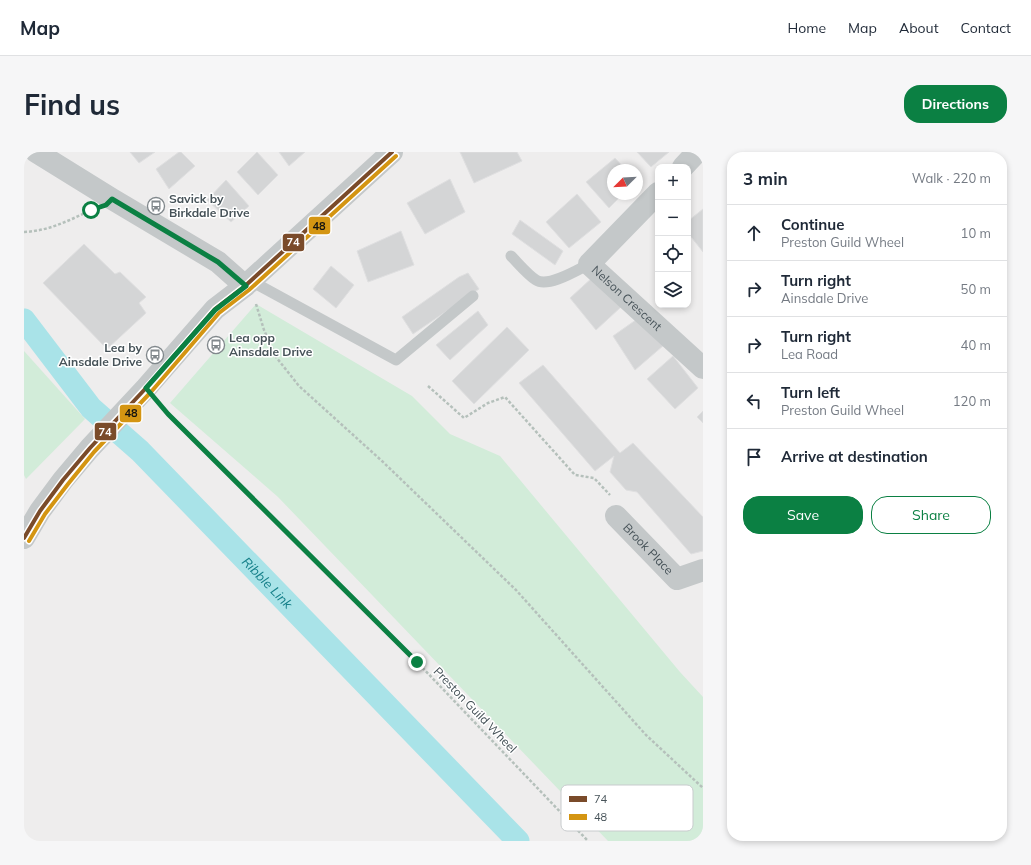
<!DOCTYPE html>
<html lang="en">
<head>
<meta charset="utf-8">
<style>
  body { margin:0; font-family:Mulish,sans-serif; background:#f6f6f7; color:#1f2937 }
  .controls { position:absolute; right:12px; top:12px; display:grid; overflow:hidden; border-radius:8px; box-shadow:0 2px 6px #0003 }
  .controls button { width:36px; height:36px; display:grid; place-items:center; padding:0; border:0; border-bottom:1px solid #e0e1e3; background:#fff; color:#1f2937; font:20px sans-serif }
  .compass { position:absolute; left:583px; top:12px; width:36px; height:36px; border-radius:50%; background:#fff; box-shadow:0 2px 6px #0003; rotate:246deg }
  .stop { position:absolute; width:12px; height:12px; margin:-9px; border:3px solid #0b8043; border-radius:50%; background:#fff }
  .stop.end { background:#0b8043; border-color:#fff; box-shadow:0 1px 4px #0008 }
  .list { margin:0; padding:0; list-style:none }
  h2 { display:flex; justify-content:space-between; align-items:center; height:52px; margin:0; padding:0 16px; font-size:17px }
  h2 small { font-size:13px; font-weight:400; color:#747a83 }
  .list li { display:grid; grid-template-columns:26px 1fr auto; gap:12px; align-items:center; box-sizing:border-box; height:56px; padding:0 16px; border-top:1px solid #e0e1e3 }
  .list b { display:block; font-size:15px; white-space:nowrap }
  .list p { margin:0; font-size:13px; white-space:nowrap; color:#747a83 }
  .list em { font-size:13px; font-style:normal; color:#747a83 }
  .actions { display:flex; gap:8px; padding:12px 16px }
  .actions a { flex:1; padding:9px 0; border:1px solid #0b8043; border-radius:16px; text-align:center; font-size:14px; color:#0b8043 }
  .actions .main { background:#0b8043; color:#fff }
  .icon { flex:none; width:22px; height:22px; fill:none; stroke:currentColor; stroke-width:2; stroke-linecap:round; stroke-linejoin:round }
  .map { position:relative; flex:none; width:679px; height:689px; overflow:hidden; border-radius:16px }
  header { display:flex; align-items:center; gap:24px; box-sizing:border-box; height:56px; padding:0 20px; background:#fff; border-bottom:1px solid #e0e1e3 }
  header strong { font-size:19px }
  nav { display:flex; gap:22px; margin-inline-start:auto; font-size:14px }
  .intro { display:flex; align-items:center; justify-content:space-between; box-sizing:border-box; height:96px; padding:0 24px }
  h1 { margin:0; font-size:28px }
  .button { padding:10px 18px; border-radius:16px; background:#0b8043; color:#fff; font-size:14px; font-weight:700 }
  main { display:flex; gap:24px; padding:0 24px }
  aside { flex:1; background:#fff; border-radius:16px; box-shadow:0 2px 6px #0003 }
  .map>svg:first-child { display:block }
  .green { fill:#d2ecd9 }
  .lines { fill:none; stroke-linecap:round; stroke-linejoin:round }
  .canal { stroke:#a9e3e8; stroke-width:23 }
  .building { fill:#d4d5d6; stroke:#dfdfe0 }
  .path { stroke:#b5c0bb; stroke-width:2.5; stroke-dasharray:3 2; stroke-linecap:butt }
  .service { stroke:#c4c8c9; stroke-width:11 }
  .minor { stroke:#c4c8c9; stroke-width:22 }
  .tertiary { stroke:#c4c8c9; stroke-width:22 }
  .bus-1-casing { stroke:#fff; stroke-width:7 }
  .bus-2-casing { stroke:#fff; stroke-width:7 }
  .bus-1 { stroke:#7a4b2a; stroke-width:4 }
  .bus-2 { stroke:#d49512; stroke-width:4 }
  .route { stroke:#0b8043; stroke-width:5 }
  .labels { text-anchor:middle; stroke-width:3; stroke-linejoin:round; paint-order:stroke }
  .poi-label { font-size:12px; font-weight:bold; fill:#465258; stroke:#fff; text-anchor:start }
  .street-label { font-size:12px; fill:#465258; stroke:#fff }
  .water-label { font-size:13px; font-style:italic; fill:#147f88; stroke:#fff }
  .key { fill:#fff; stroke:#c8cbcd; stroke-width:1 }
  .key-label { font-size:11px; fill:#465258 }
  .line-badge { stroke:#fff; stroke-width:1.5 }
  .badge-label { font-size:11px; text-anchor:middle; font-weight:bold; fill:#fff }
  .pale-badge-label { font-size:11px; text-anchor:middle; font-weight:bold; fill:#111 }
</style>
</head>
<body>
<header>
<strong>Map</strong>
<nav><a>Home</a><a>Map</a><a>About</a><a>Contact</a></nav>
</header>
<div class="intro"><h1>Find us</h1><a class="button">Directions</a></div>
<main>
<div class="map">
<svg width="679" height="689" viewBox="0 0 679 689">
  <rect width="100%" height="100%" fill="#eeeded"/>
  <g class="green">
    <path d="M 232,152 L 388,244 L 426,282 L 476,304 L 656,520 L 679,545 L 679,689 L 584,689 L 254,345 L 146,251 Z"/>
    <path d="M 0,199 L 61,267 L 2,327 L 0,323 Z"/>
  </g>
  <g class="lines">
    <path class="canal" id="s1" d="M 0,168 L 67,256 L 116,299 L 494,689"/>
  </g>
  <g class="building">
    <path d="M 106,0 L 131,0 L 115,11 Z"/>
    <path d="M 155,0 L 157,0 L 171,14 L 145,37 L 132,17 Z"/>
    <path d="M 233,0 L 254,23 L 234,43 L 213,20 Z"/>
    <path d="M 255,0 L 281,0 L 265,14 Z"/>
    <path d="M 436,0 L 493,0 L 498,9 L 450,31 Z"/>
    <path d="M 613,0 L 645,0 L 627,15 Z"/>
    <path d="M 591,6 L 602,18 L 589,18 L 589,42 L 599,42 L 585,56 L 562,30 Z"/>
    <path d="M 426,27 L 441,60 L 401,82 L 383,51 Z"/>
    <path d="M 202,28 L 225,54 L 207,70 L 183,48 Z"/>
    <path d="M 553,42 L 577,70 L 545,96 L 522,70 Z"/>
    <path d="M 679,57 L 679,100 L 664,81 L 664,69 Z"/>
    <path d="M 496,68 L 539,99 L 531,113 L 488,82 Z"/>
    <path d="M 377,79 L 390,113 L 344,130 L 333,99 Z"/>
    <path d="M 60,92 L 91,122 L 96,120 L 122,145 L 115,151 L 122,161 L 83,197 L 19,131 Z"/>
    <path d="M 307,114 L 330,133 L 312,156 L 289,137 Z"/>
    <path d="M 444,121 L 455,137 L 389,182 L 378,165 L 435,125 Z"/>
    <path d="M 569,125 L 597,155 L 572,178 L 546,146 Z"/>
    <path d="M 454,159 L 464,173 L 426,208 L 412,193 Z"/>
    <path d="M 616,165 L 640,193 L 611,218 L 589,184 Z"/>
    <path d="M 483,175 L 505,198 L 450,252 L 428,229 Z"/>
    <path d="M 649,204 L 674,236 L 651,257 L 623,227 Z"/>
    <path d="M 519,213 L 596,301 L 609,291 L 679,365 L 679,399 L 667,402 L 613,340 L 602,338 L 586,320 L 590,304 L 571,319 L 495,231 Z"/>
    <path d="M 679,259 L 679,271 L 673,265 Z"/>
  </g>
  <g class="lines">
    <g class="path">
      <path d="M 0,80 C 24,79 44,69 65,59"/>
      <path d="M 232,152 L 240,178 L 252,205 L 275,234 L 358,309 L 492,438 L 622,583 L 679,636"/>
      <path d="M 404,234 L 440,266 L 464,251 L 481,245 L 551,323 L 570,326 L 586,343"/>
      <path d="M 137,254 L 393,510 L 564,689"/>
    </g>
    <g class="service">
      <path d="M 487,104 C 495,112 503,122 512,128 C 524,136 553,118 565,112"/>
      <path d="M 227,129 L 372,208 L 449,144"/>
    </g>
    <g class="minor">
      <path d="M 12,0 L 88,47 L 194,110 L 221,134"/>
      <path d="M 659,15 L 673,0"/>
      <path id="s2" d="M 634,41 L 565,112 L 679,216"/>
      <path id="s3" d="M 592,364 L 653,427 L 679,418"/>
    </g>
    <path class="tertiary" d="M 0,386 L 16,359 L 39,328 L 66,296 L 122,236 L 191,157 L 221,134 L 368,0"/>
    <g class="bus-1-casing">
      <path id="bus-1" d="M 0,386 L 16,359 L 39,328 L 66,296 L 122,236 L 191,157 L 221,134 L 368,0"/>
    </g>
    <g class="bus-2-casing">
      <path id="bus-2" d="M 5,389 L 21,362 L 44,332 L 70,300 L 127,240 L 195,161 L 225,138 L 372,4"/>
    </g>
    <use href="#bus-1" class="bus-1"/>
    <use href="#bus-2" class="bus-2"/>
  </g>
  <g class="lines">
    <path class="route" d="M 67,58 L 82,53 L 88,47 L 194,110 L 222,134 L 191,158 L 122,236 L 144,262 L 393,510"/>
  </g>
  <defs>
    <g id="bus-ring" transform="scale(0.9)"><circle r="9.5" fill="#fff" stroke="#81888c" stroke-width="1.5"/><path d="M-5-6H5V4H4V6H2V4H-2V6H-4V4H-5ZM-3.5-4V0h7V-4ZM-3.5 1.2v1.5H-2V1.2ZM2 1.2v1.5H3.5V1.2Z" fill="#81888c"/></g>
  </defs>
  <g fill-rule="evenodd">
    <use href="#bus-ring" x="132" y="54"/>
    <use href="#bus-ring" x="192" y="193"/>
    <use href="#bus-ring" x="131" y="203"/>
  </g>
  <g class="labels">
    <g class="poi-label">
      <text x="145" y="51">Savick by<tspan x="145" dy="14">Birkdale Drive</tspan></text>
      <text x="205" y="190">Lea opp<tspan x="205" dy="14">Ainsdale Drive</tspan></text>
      <text x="118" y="200" text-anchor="end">Lea by<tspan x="118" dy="14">Ainsdale Drive</tspan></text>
    </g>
    <g class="street-label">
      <text dy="4" stroke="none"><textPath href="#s2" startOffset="150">Nelson Crescent</textPath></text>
      <text dy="4" stroke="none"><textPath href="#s3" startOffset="46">Brook Place</textPath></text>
      <text transform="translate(451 558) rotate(46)" y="4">Preston Guild Wheel</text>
    </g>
    <g class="water-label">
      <text dy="5" stroke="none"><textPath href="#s1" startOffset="359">Ribble Link</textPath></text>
    </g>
  </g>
  <rect x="537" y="633" width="132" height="46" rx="6" class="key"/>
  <rect x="545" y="644" width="18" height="6" fill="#7a4b2a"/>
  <rect x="545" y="662" width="18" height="6" fill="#d49512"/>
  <g class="key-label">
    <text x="570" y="651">74</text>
    <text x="570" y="669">48</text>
  </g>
  <g class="line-badge">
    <rect x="284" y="64" width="23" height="19" rx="4" fill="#d49512"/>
    <rect x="258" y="81" width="23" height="19" rx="4" fill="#7a4b2a"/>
    <rect x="95" y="252" width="23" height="19" rx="4" fill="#d49512"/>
    <rect x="70" y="270" width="23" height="19" rx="4" fill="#7a4b2a"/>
  </g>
  <g class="badge-label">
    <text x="269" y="94">74</text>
    <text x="81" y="284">74</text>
  </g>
  <g class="pale-badge-label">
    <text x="295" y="78">48</text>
    <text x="107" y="265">48</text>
  </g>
</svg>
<div class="controls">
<button>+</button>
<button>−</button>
<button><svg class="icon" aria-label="locate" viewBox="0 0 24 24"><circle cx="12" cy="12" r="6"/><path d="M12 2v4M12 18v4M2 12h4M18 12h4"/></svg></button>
<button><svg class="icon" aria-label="layers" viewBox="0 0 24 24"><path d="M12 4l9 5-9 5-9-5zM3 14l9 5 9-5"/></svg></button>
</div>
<svg class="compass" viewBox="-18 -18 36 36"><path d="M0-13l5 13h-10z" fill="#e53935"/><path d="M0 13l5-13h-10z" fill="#747a83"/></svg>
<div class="stop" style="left:67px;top:58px"></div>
<div class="stop end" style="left:393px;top:510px"></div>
</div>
<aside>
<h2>3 min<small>Walk · 220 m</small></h2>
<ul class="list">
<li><svg class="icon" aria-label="ahead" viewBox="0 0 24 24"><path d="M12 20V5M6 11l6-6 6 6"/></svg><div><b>Continue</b><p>Preston Guild Wheel</p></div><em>10 m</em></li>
<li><svg class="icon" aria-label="right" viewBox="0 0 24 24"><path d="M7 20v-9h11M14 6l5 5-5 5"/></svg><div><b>Turn right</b><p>Ainsdale Drive</p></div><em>50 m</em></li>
<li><svg class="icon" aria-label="right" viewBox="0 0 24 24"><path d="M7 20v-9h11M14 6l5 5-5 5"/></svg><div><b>Turn right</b><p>Lea Road</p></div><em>40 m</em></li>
<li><svg class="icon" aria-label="left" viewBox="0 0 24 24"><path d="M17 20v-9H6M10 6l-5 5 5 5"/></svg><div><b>Turn left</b><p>Preston Guild Wheel</p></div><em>120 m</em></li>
<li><svg class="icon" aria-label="arrive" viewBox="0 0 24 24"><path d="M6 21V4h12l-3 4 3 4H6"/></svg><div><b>Arrive at destination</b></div></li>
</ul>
<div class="actions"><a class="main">Save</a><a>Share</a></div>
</aside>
</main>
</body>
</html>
